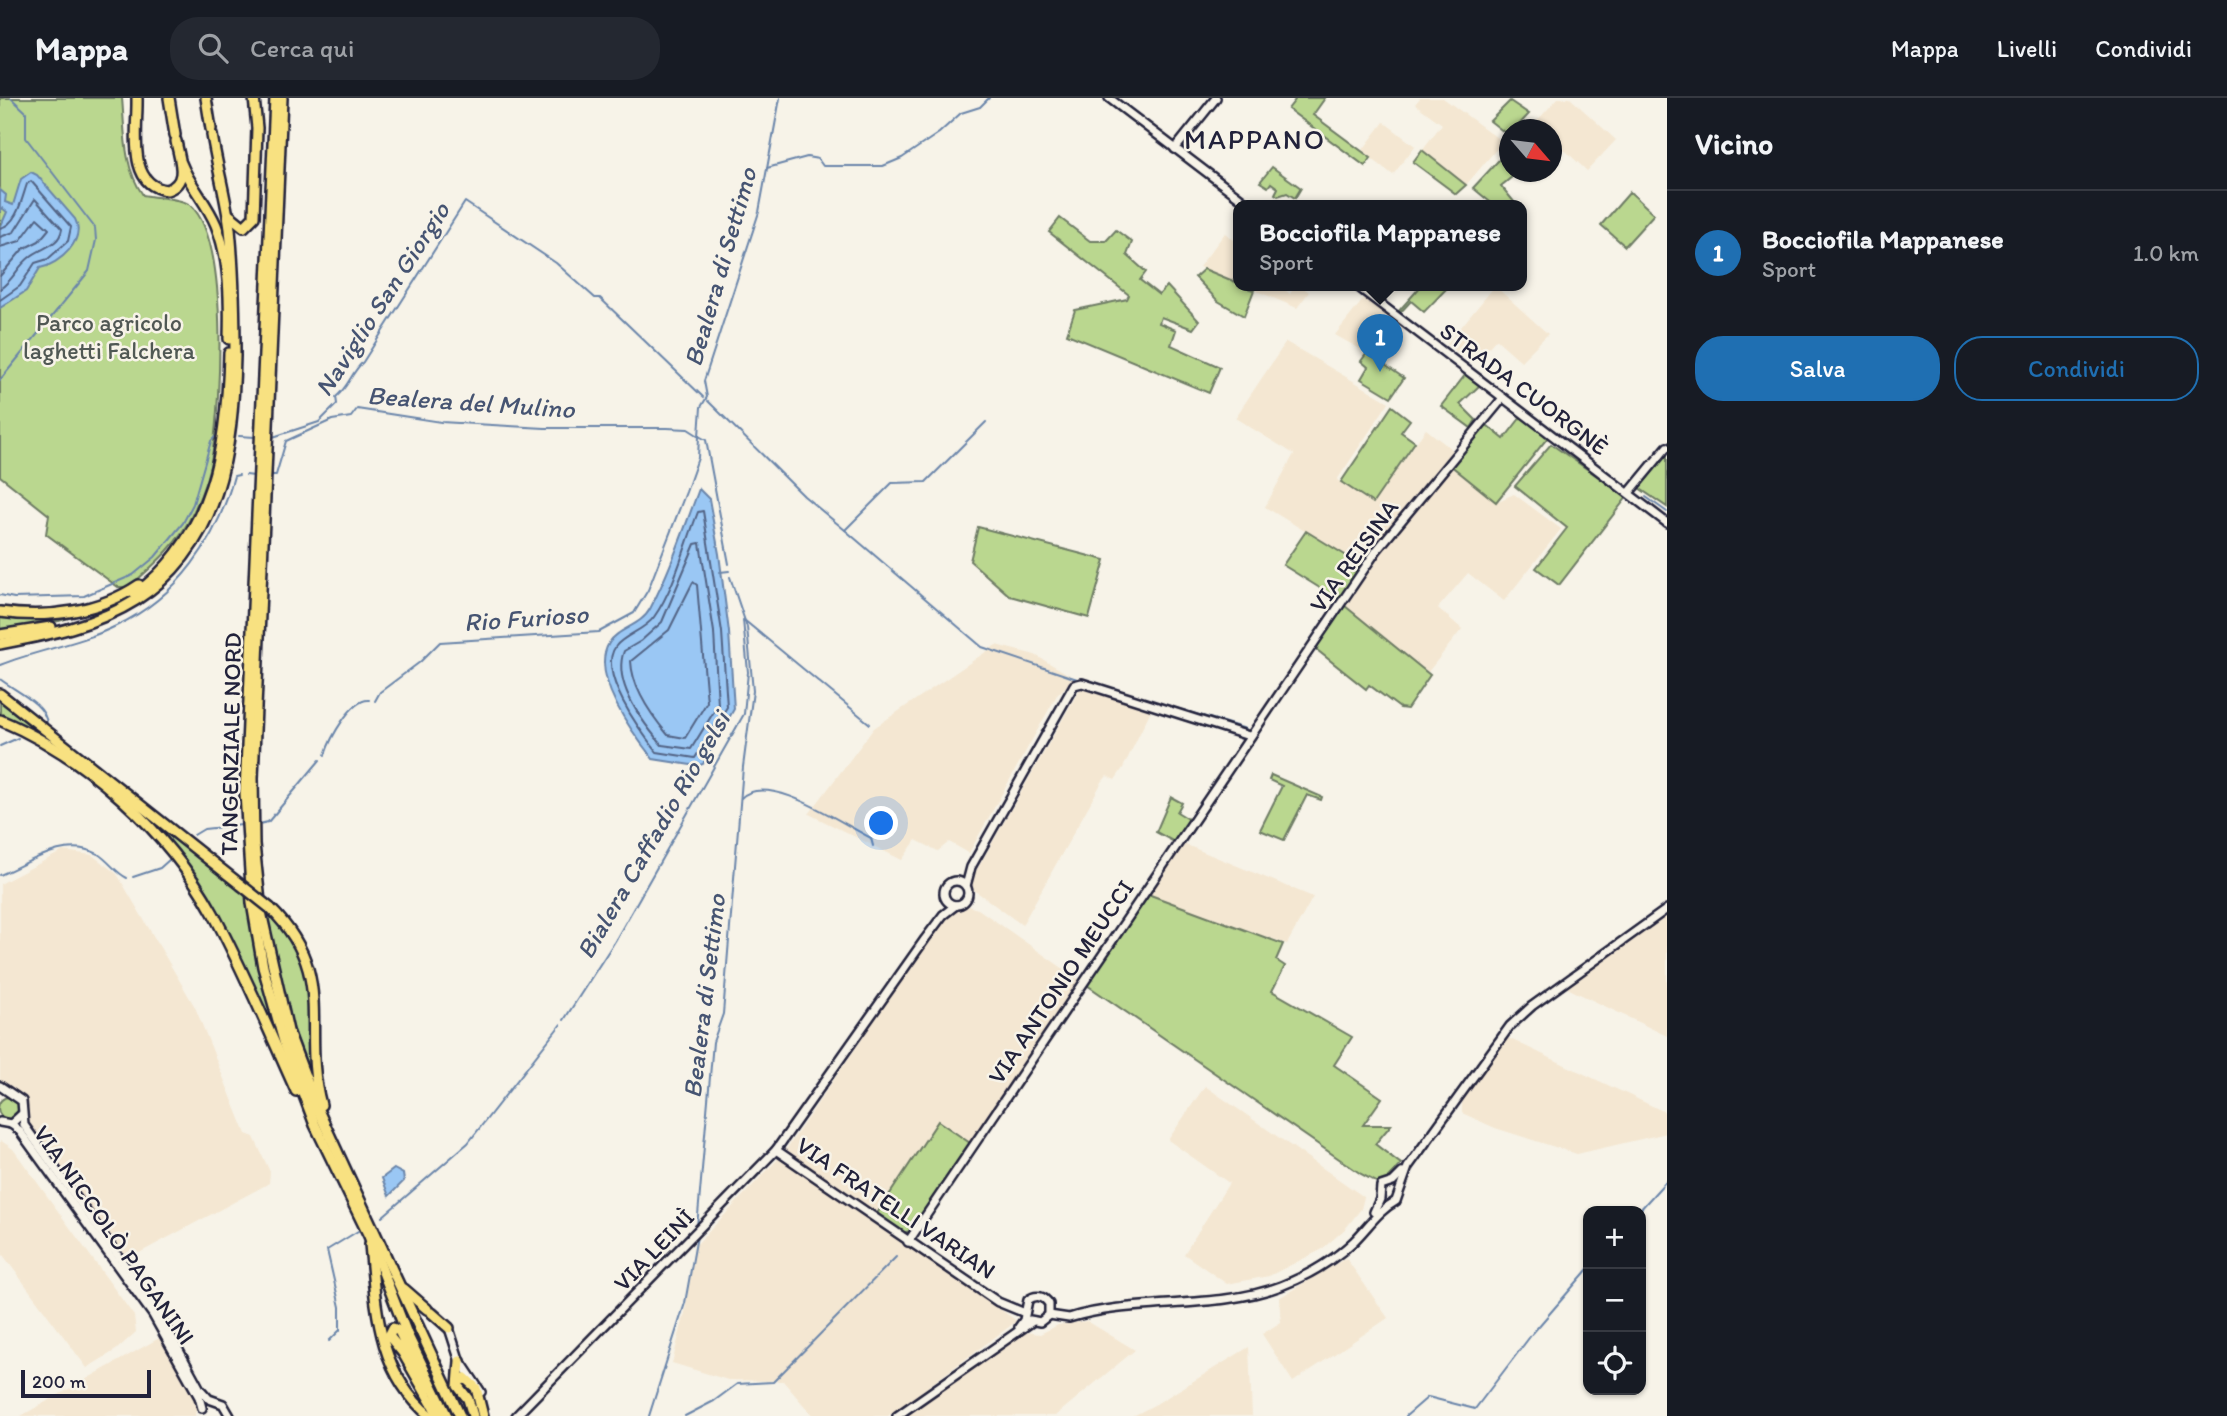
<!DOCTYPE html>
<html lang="it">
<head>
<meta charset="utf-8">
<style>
  body { margin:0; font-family:Itim,sans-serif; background:#242831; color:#f1f3f6 }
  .controls { position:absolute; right:21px; bottom:21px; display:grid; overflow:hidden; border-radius:14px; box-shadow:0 2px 5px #0004 }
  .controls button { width:63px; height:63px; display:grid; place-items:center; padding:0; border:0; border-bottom:2px solid #363941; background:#171b24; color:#f1f3f6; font:35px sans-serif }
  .compass { position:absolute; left:1499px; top:21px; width:63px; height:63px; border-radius:50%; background:#171b24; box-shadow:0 2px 5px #0004; rotate:118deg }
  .scale { position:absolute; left:21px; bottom:18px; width:130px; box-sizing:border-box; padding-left:7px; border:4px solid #22223b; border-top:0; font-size:19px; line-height:24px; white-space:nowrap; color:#22223b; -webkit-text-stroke:5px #f7f3e8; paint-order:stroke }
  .you { position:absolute; left:882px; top:726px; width:24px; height:24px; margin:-18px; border:5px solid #fff; border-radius:50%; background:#1a73e8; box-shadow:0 0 0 10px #1a73e833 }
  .badge { display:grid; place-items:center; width:46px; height:46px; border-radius:50%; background:#1f6fb2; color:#fff; font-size:23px; font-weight:700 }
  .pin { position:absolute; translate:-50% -58px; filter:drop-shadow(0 2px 4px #0008) }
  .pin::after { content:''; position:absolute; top:37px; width:24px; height:21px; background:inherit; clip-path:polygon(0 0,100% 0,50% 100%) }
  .popup { position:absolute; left:1233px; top:102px; width:294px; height:91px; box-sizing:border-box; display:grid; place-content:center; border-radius:14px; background:#171b24; filter:drop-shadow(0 2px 5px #0005); font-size:23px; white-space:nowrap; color:#9ea1a6 }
  .popup b { font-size:26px; color:#f1f3f6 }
  .popup::after { content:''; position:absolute; left:50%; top:100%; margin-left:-14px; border:14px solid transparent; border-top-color:#171b24 }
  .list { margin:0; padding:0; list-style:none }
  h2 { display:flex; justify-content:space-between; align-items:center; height:91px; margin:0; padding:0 28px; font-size:30px }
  h2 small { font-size:23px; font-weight:400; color:#9ea1a6 }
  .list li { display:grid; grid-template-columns:46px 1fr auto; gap:21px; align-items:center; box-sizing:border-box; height:126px; padding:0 28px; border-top:2px solid #363941 }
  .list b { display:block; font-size:26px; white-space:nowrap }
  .list p { margin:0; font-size:23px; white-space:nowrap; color:#9ea1a6 }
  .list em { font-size:23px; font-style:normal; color:#9ea1a6 }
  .actions { display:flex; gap:14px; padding:21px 28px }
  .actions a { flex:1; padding:16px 0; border:2px solid #1f6fb2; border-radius:28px; text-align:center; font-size:24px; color:#1f6fb2 }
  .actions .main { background:#1f6fb2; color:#fff }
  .icon { flex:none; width:38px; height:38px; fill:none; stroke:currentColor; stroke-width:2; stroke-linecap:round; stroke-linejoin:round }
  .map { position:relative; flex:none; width:1667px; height:1318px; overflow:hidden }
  header { display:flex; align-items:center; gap:42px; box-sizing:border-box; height:98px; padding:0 35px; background:#171b24; border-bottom:2px solid #363941 }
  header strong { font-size:33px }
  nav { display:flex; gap:38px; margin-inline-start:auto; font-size:24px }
  .search { width:490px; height:63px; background:#242831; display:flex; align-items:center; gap:18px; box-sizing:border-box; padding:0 24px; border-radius:28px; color:#9ea1a6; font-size:26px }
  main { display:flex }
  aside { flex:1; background:#171b24 }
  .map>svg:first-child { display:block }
  .built { fill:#f4e7d2 }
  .green { fill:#bad78f; stroke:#6e7c65; stroke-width:2 }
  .water { fill:#9ac7f4; stroke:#6a85aa; stroke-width:2 }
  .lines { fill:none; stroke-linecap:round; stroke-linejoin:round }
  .shore { stroke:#526485; stroke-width:2 }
  .stream { stroke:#6a85aa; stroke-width:2 }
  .secondary-casing { stroke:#22223b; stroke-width:12 }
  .highway-casing { stroke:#22223b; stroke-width:14 }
  .secondary { stroke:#f7f3e8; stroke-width:7 }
  .highway { stroke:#f8e181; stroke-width:9 }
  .highway-bridge-casing { stroke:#22223b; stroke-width:14; stroke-linecap:butt }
  .highway-bridge { stroke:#f8e181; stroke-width:9 }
  .labels { text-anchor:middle; stroke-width:5; stroke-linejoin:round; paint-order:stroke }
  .park-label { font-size:24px; fill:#505854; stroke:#f7f3e8 }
  .street-label { font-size:24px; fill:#22223b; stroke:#f7f3e8 }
  .water-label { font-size:26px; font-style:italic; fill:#465472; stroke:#f7f3e8 }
  .quarter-label { font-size:28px; letter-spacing:2px; fill:#22223b; stroke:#f7f3e8 }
</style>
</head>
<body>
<header>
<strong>Mappa</strong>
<div class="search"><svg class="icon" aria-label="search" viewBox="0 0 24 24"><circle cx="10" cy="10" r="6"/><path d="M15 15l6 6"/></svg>Cerca qui</div>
<nav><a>Mappa</a><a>Livelli</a><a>Condividi</a></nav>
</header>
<main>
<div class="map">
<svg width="1667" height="1318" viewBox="0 0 1667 1318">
  <rect width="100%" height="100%" fill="#f7f3e8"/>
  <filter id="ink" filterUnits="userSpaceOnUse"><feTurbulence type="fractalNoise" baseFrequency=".0143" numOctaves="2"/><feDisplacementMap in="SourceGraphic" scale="14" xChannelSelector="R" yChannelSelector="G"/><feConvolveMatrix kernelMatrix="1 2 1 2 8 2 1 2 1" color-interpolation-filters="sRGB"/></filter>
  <g filter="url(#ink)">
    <g class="built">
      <path d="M 1420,0 L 1443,0 L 1500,42 L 1500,47 L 1466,87 L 1422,52 L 1442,26 L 1415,6 Z"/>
      <path d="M 1558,0 L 1570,0 L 1616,42 L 1587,73 L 1552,40 L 1552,32 L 1542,31 L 1535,25 Z"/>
      <path d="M 1384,24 L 1415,48 L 1393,77 L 1362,53 Z"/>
      <path d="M 1225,135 L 1238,145 L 1238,185 L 1199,169 Z"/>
      <path d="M 1245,188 L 1280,188 L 1290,196 L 1295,188 L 1301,188 L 1309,194 L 1297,210 Z"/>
      <path d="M 1495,188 L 1548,236 L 1521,263 L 1496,241 L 1482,257 L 1483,253 L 1473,244 L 1461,257 L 1447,246 Z"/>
      <path d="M 1366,198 L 1387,215 L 1362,252 L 1335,237 Z"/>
      <path d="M 1286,244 L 1389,304 L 1337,382 L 1373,404 L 1426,331 L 1455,354 L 1363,468 L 1265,409 L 1294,356 L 1235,320 Z"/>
      <path d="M 1451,368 L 1496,404 L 1514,396 L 1561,431 L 1504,503 L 1468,475 L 1438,510 L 1462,531 L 1428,574 L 1344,508 L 1371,461 L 1429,390 L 1433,392 Z"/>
      <path d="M 996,547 L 1035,557 L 1075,580 L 1057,597 L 969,755 L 949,744 L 938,753 L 916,742 L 902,762 L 809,716 L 874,630 Z"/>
      <path d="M 1081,589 L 1152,610 L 1123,670 L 1115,682 L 1107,678 L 1102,684 L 1022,827 L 974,792 L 970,784 Z"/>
      <path d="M 1184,746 L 1313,799 L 1287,846 L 1148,798 Z"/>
      <path d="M 63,753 L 92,757 L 117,776 L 195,909 L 246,1036 L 254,1039 L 270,1074 L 269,1085 L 264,1088 L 128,1161 L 29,1030 L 22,999 L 8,991 L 0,995 L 0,786 Z"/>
      <path d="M 961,806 L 978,811 L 1084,885 L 970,1045 L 938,1023 L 876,1117 L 785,1053 L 950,813 Z"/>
      <path d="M 1667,818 L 1667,938 L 1567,890 L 1574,883 Z"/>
      <path d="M 1506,939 L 1667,1015 L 1667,1035 L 1577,1056 L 1495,1030 L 1462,1015 L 1462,1005 Z"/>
      <path d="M 1205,988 L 1364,1099 L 1361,1111 L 1345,1131 L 1321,1152 L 1269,1178 L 1227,1186 L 1184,1156 L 1229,1085 L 1168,1042 Z"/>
      <path d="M 0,1042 L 13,1051 L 134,1218 L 136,1234 L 116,1252 L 87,1270 L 0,1153 Z"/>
      <path d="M 779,1060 L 901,1142 L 1017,1223 L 888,1318 L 813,1318 L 783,1283 L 728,1282 L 672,1265 L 685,1215 L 694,1149 Z"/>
      <path d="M 1346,1160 L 1388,1220 L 1293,1284 L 1262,1236 L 1281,1224 L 1279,1200 Z"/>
      <path d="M 1087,1223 L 1135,1252 L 1055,1318 L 905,1318 L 1025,1234 L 1040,1236 L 1058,1227 Z"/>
      <path d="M 161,1239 L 193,1294 L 197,1306 L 195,1318 L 21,1318 Z"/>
      <path d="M 1249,1249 L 1252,1318 L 1133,1318 L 1156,1306 Z"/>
    </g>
    <g class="green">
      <path d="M 0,0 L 122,0 C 125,33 123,69 143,97 C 156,100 181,100 190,107 C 230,141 220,302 213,352 C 210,373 203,394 194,413 C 180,445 154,467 129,489 L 118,489 L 46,436 L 49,417 L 0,378 Z"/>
      <path d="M 1293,0 L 1325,0 L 1313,17 L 1371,60 L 1365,68 L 1288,11 L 1295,2 Z"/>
      <path d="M 1510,3 L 1529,16 L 1515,31 L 1510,32 L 1509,38 L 1490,23 Z"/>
      <path d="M 1422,52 L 1466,87 L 1456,96 L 1413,64 Z"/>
      <path d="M 1508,52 L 1510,74 L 1518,74 L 1501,88 L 1515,105 L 1512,108 L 1495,108 L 1473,90 Z"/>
      <path d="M 1272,69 L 1301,90 L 1295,100 L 1287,95 L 1278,98 L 1275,96 L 1278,90 L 1271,85 L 1268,89 L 1260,84 Z"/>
      <path d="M 1630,94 L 1654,116 L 1625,148 L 1601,127 Z"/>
      <path d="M 1060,120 L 1090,143 L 1106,143 L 1116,132 L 1132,144 L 1127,157 L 1146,174 L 1140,182 L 1159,197 L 1167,188 L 1199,223 L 1193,231 L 1161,219 L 1159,225 L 1176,232 L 1171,247 L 1220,269 L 1209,295 L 1067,236 L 1075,212 L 1127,201 L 1129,197 L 1049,134 Z"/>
      <path d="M 1204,171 L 1238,185 L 1238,188 L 1254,192 L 1244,218 L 1218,203 L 1195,179 Z"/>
      <path d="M 1421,188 L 1449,188 L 1424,214 L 1411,203 L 1399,216 L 1397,215 Z"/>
      <path d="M 1367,255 L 1404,280 L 1391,299 L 1361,281 L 1368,269 L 1361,263 Z"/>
      <path d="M 1466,276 L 1480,287 L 1460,306 L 1476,322 L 1471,330 L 1441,308 Z"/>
      <path d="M 1392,308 L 1410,322 L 1401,334 L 1415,344 L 1373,405 L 1341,384 Z"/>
      <path d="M 1521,319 L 1549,338 L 1496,404 L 1449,366 L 1483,324 L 1504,341 Z"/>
      <path d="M 1551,346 L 1627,399 L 1559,487 L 1536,470 L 1567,430 L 1515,388 Z"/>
      <path d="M 1667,357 L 1667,409 L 1639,390 Z"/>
      <path d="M 978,429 L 1105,462 L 1089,520 L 1010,498 L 970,463 Z"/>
      <path d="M 1306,433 L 1363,468 L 1339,502 L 1283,467 Z"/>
      <path d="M 1345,508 L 1430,577 L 1407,611 L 1400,610 L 1369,587 L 1366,591 L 1317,552 L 1318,544 Z"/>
      <path d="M 91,513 L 59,523 L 0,533 L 0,519 L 40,519 Z"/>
      <path d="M 0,599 L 84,667 L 0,618 Z"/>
      <path d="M 1271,677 L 1322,699 L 1321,702 L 1307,697 L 1284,742 L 1260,732 L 1282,688 L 1269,682 Z"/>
      <path d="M 109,687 L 247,797 L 255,849 L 280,943 L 197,785 Z"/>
      <path d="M 1171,699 L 1182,705 L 1177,714 L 1190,722 L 1176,745 L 1156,734 Z"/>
      <path d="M 1145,795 L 1283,846 L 1276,862 L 1285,868 L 1272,893 L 1352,939 L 1334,967 L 1382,1000 L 1363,1027 L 1391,1027 L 1375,1046 L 1401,1066 L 1382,1087 L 1361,1076 L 1084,885 Z"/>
      <path d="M 266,812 L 285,831 L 308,874 L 313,987 L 284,903 Z"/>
      <circle cx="9" cy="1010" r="11"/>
      <path d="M 938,1023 L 970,1045 L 910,1133 L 902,1135 L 876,1117 Z"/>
    </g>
    <g class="water">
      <path d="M 31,74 L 37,77 L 75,121 C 86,142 60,166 40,170 L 26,193 L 0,210 L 0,130 L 7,114 L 2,110 L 0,114 L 0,92 L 6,97 L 5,104 L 13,107 L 21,81 Z"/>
      <path d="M 699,391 L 709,401 L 719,456 L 729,534 L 734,611 L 703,666 L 697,668 L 653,661 C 634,637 589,578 609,545 C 618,530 641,528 650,511 C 670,473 684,431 699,391 Z"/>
      <path d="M 394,1071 L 403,1076 L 404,1083 L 389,1098 L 382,1080 Z"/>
    </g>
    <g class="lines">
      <g class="shore">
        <path d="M 0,130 C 17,127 22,100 27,86 L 31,83 L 71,129 L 68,143 L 48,161 L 35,165 L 20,188 L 0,202"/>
        <path d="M 0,139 L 14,134 L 35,101 L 62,131 C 59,149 41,149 30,159 C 17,169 15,180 0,191"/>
        <path d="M 0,149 L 20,143 L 37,120 L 49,131 L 39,143 L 23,151 L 0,178"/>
        <path d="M 703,413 L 722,534 L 727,609 L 695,660 L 657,654 C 641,634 596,574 616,548 C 624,537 645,532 654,519 C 675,489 685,447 698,414 Z"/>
        <path d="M 700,445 L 714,534 L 718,607 L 691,651 L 662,647 C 643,625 612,584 624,553 L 641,543 L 662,524 L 695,446 Z"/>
        <path d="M 693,484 L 697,487 L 707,604 L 685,640 L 668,637 C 651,617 632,590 631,563 L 669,532 Z"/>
      </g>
      <g class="stream">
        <path d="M 767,70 L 807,59 L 818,61 L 823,68 L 883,68 L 902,60 L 939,35 L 961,15 L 980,9 L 989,0"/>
        <path d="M 0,282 L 89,173 L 96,142 L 95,130 L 26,40 L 26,14 L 11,0"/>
        <path d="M 708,303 L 804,398 L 845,432 L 892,385 L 926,384 L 986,324"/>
        <path d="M 239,338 L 255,339"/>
        <path d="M 273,339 L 319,324 L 337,306 L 336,299 C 349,288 351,275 363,264 L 465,104 L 556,165 L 595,200 L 600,200 L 703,299"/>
        <path d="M 246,377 L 254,378"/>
        <path d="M 271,377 L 276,377 L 286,343 L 332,322 L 351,319 L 357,311 L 441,324 L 545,330 L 667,330 L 688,331 L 699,338 L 698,360 L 686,394 L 648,492 L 634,515 L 599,534 L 440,544 L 420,564 L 380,594 L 375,603"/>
        <path d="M 1646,399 L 1667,414"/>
        <path d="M 845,432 L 982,549 L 1080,582"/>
        <path d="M 729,466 L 706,342 L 699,338 L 701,309 L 707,299 L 704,283 L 759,114 L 780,0"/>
        <path d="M 720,474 L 729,473"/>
        <path d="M 0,497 L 14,500 L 84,498 L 133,477 L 155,459 L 183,425 L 193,406 L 211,343 L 217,337"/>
        <path d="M 744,522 L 870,626"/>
        <path d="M 0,567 C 37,552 80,546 116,528 C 178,499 217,442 234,378 L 239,377"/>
        <path d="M 0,581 C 15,593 47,606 47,627"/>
        <path d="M 1139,599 L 1246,631"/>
        <path d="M 0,648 L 18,640"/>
        <path d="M 325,657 C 330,641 351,601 369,602"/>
        <path d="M 741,700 C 768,673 842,726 871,740 L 873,748"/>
        <path d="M 259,726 L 268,724 L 320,662"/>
        <path d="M 194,737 L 204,731 L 242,727"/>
        <path d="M 0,777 C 31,764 64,739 98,756 C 109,763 116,775 127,780"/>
        <path d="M 133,779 L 160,770 L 170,761"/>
        <path d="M 564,922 L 615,843 L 744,616 L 748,574 L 743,522"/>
        <path d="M 1639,1113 L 1667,1082"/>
        <path d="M 382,1119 L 468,1045 L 561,926"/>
        <path d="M 697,1129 L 713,944 L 723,916 L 743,669 L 753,593 L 747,529 L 730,479"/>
        <path d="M 329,1243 L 340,1232 L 340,1209 L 327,1152 L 358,1133"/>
        <path d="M 649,1318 L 685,1205 L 697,1138"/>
        <path d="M 685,1318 L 714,1303 L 737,1286 L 773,1284 L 896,1159"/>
        <path d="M 1406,1318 L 1428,1299 L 1475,1311 L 1532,1236 L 1588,1171"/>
      </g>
      <g class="secondary-casing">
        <g id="secondary">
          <path d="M 1109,0 L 1251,108"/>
          <path d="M 1175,51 L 1216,0"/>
          <path d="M 1357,188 L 1667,425"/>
          <path d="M 1629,395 L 1667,349"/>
          <circle cx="956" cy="795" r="12"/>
          <path d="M 966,788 L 971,769 L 1074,587 L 1082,585 L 1249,638"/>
          <path d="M 0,988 L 22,1003 L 24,1027 L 157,1212 L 200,1291 L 209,1301 L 223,1306 L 230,1318"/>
          <path d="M 0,1024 L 11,1026 L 22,1016"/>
          <path d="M 11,1026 L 19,1032 L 153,1217 L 199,1299 L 202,1310"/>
          <path d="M 776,1052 L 998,1204 L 1025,1215"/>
          <path d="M 1374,1114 L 1380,1101 L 1381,1088 L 1393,1084 L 1402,1075"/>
          <path d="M 908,1144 L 1377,452 L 1503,300"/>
          <path d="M 1049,1217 L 1069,1220 C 1134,1200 1218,1212 1281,1188 C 1307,1178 1334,1162 1354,1143 C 1369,1128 1378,1113 1396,1103 L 1408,1069 L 1510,928 L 1532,908 L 1667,811"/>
          <path d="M 1019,1229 L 1024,1222 L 1028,1202 C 1036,1196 1044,1198 1049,1206 L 1049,1217 L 1040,1224 L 1030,1222"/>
          <path d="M 449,1230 L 459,1261 L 481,1294"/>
          <path d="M 516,1318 L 776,1052 L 925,841 L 943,817 L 956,807"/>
          <path d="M 897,1318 L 1033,1223"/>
        </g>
      </g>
      <g class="highway-casing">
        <g id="highway">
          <path d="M 137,0 C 138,30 126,88 167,92 C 190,84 179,61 176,43"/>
          <path d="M 169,0 L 175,37"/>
          <path d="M 206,0 L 211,31"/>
          <path d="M 275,0 L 245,695 L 252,805 L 263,869 L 285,947 L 315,1027 L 369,1138 L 407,1236 L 447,1318"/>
          <path d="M 282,0 L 253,680 L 254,746 L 261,814 L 288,933 L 317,1010 L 460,1318"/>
          <path d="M 181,65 C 190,88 207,105 216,127 C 230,162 230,204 229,241"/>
          <path d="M 228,116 L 244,129 L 254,119 L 257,30 L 254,0"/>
          <path d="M 135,496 C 214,438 227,347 229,255"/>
          <path d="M 0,514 C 48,521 99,514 139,487"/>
          <path d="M 0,537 L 51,529"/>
          <path d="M 0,546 C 46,537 95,528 136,502 C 221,448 233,351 235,258 C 235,216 234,173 230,131 C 226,100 217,68 212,37"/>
          <path d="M 0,596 L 241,787"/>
          <path d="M 0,622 C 86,658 168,733 213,815 C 244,873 269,933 296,993"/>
          <path d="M 270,810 C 338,877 300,930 321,1007"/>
          <path d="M 370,1146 C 376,1210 377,1274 430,1318"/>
          <path d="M 404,1191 L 427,1211"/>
          <path d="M 432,1215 L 449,1230"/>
          <path d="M 460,1263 L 458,1288 L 468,1301 L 473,1318"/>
          <path d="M 459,1284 L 465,1280 L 476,1290 L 483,1318"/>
          <path d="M 428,1291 L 399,1233 L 393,1230 L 389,1238 L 403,1255 L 439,1318"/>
        </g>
      </g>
      <use href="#secondary" class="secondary"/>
      <use href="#highway" class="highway"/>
      <g class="highway-bridge-casing">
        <path id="highway-bridge" d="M 241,787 L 270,810"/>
      </g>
      <use href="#highway-bridge" class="highway-bridge"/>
    </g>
  </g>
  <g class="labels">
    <g class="park-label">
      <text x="109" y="233">Parco agricolo<tspan x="109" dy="28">laghetti Falchera</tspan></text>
    </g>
    <g class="street-label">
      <text transform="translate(1524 291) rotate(37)" y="8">STRADA CUORGNÈ</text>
      <text transform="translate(1354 458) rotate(-54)" y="8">VIA REISINA</text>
      <text transform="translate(231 646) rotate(-89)" y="8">TANGENZIALE NORD</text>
      <text transform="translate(1061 884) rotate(-56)" y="8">VIA ANTONIO MEUCCI</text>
      <text transform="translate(896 1110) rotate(34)" y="8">VIA FRATELLI VARIAN</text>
      <text transform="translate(114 1137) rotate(55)" y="8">VIA NICCOLÒ PAGANINI</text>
      <text transform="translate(654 1152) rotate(-46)" y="8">VIA LEINÌ</text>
    </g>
    <g class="water-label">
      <text transform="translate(720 169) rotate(-74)" y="9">Bealera di Settimo</text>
      <text transform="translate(382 201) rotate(-57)" y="9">Naviglio San Giorgio</text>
      <text transform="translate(471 304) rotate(4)" y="9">Bealera del Mulino</text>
      <text transform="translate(526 520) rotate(-4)" y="9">Rio Furioso</text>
      <text transform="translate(653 737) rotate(-60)" y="9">Bialera Caffadio Rio gelsi</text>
      <text transform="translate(704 898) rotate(-83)" y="9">Bealera di Settimo</text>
    </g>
    <g class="quarter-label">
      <text x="1255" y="51">MAPPANO</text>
    </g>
  </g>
</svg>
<div class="controls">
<button>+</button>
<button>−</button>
<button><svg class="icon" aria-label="locate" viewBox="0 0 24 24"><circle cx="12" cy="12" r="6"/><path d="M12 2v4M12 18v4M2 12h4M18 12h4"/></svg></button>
</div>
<svg class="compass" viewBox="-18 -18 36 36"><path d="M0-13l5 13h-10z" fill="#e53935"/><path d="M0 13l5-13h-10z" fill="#9ea1a6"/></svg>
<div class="scale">200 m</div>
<div class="you"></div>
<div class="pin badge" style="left:1380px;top:274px">1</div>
<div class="popup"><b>Bocciofila Mappanese</b>Sport</div>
</div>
<aside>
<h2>Vicino<small></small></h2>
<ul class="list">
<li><span class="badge">1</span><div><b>Bocciofila Mappanese</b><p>Sport</p></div><em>1.0 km</em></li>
</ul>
<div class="actions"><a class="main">Salva</a><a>Condividi</a></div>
</aside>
</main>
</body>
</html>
